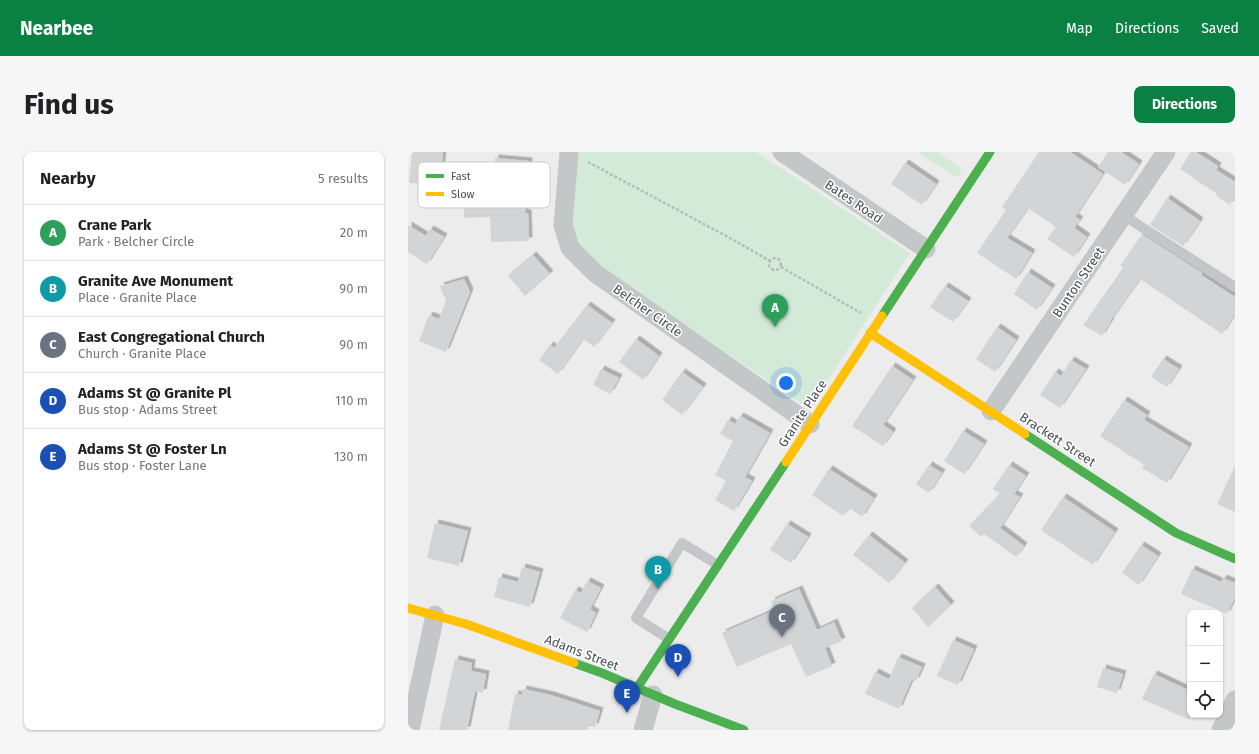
<!DOCTYPE html>
<html lang="en">
<head>
<meta charset="utf-8">
<style>
  body { margin:0; font-family:"Fira Sans",sans-serif; background:#f6f6f6; color:#202124 }
  .controls { position:absolute; right:12px; bottom:12px; display:grid; overflow:hidden; border-radius:8px; box-shadow:0 1px 3px #0004 }
  .controls button { width:36px; height:36px; display:grid; place-items:center; padding:0; border:0; border-bottom:1px solid #e0e0e0; background:#fff; color:#202124; font:20px sans-serif }
  .you { position:absolute; left:378px; top:231px; width:14px; height:14px; margin:-10px; border:3px solid #fff; border-radius:50%; background:#1a73e8; box-shadow:0 0 0 6px #1a73e833 }
  .badge { display:grid; place-items:center; width:26px; height:26px; border-radius:50%; background:#0b8043; color:#fff; font-size:13px; font-weight:700 }
  .pin { position:absolute; translate:-50% -33px; filter:drop-shadow(0 1px 2px #0008) }
  .pin::after { content:''; position:absolute; top:21px; width:14px; height:12px; background:inherit; clip-path:polygon(0 0,100% 0,50% 100%) }
  .list { margin:0; padding:0; list-style:none }
  h2 { display:flex; justify-content:space-between; align-items:center; height:52px; margin:0; padding:0 16px; font-size:17px }
  h2 small { font-size:13px; font-weight:400; color:#757577 }
  .list li { display:grid; grid-template-columns:26px 1fr auto; gap:12px; align-items:center; box-sizing:border-box; height:56px; padding:0 16px; border-top:1px solid #e0e0e0 }
  .list b { display:block; font-size:15px; white-space:nowrap }
  .list p { margin:0; font-size:13px; white-space:nowrap; color:#757577 }
  .list em { font-size:13px; font-style:normal; color:#757577 }
  .icon { flex:none; width:22px; height:22px; fill:none; stroke:currentColor; stroke-width:2; stroke-linecap:round; stroke-linejoin:round }
  .map { position:relative; flex:none; width:827px; height:578px; overflow:hidden; border-radius:8px }
  header { display:flex; align-items:center; gap:24px; box-sizing:border-box; height:56px; padding:0 20px; background:#0b8043; color:#fff }
  header strong { font-size:19px }
  nav { display:flex; gap:22px; margin-inline-start:auto; font-size:14px }
  .intro { display:flex; align-items:center; justify-content:space-between; box-sizing:border-box; height:96px; padding:0 24px }
  h1 { margin:0; font-size:28px }
  .button { padding:10px 18px; border-radius:8px; background:#0b8043; color:#fff; font-size:14px; font-weight:700 }
  main { display:flex; gap:24px; padding:0 24px }
  aside { flex:1; background:#fff; border-radius:8px; box-shadow:0 1px 3px #0004 }
  .map>svg:first-child { display:block }
  .green { fill:#d3ead8 }
  .building { fill:#d3d4d5; filter:url(#shadow) }
  .lines { fill:none; stroke-linecap:round; stroke-linejoin:round }
  .path { stroke:#b4bfba; stroke-width:2.5; stroke-dasharray:3 2; stroke-linecap:butt }
  .lane { stroke:#c4c7c7; stroke-width:10 }
  .street { stroke:#c4c7c7; stroke-width:19 }
  .fast { stroke:#4caf50; stroke-width:9 }
  .slow { stroke:#ffc107; stroke-width:9 }
  .labels { text-anchor:middle; stroke-width:3; stroke-linejoin:round; paint-order:stroke }
  .street-label { font-size:13px; fill:#465156; stroke:#fff }
  .key { fill:#fff; stroke:#c8cbcc; stroke-width:1 }
  .key-label { font-size:11px; fill:#465156 }
</style>
</head>
<body>
<header>
<strong>Nearbee</strong>
<nav><a>Map</a><a>Directions</a><a>Saved</a></nav>
</header>
<div class="intro"><h1>Find us</h1><a class="button">Directions</a></div>
<main>
<aside>
<h2>Nearby<small>5 results</small></h2>
<ul class="list">
<li><span class="badge" style="background:#2e9e5b">A</span><div><b>Crane Park</b><p>Park · Belcher Circle</p></div><em>20 m</em></li>
<li><span class="badge" style="background:#0f9aa8">B</span><div><b>Granite Ave Monument</b><p>Place · Granite Place</p></div><em>90 m</em></li>
<li><span class="badge" style="background:#6b7280">C</span><div><b>East Congregational Church</b><p>Church · Granite Place</p></div><em>90 m</em></li>
<li><span class="badge" style="background:#1a4fb4">D</span><div><b>Adams St @ Granite Pl</b><p>Bus stop · Adams Street</p></div><em>110 m</em></li>
<li><span class="badge" style="background:#1a4fb4">E</span><div><b>Adams St @ Foster Ln</b><p>Bus stop · Foster Lane</p></div><em>130 m</em></li>
</ul>
</aside>
<div class="map">
<svg width="827" height="578" viewBox="0 0 827 578">
  <defs>
    <filter id="shadow"><feDropShadow dx="3.5" dy="-3.5" stdDeviation="0" flood-color="#0004"/></filter>
  </defs>
  <rect width="100%" height="100%" fill="#edecec"/>
  <g class="green">
    <path d="M 169,0 L 348,0 L 502,101 L 401,257 L 170,101 L 162,76 Z"/>
    <path d="M 509,0 L 529,0 L 554,17 L 549,26 Z"/>
  </g>
  <g class="building">
    <path d="M 4,0 L 35,0 L 32,33 L 1,31 Z"/>
    <path d="M 631,0 L 662,0 L 695,22 L 667,65 L 672,68 L 666,76 L 679,85 L 666,105 L 639,87 L 648,75 L 620,56 L 599,86 L 624,101 L 608,127 L 569,101 L 598,58 L 594,55 Z"/>
    <path d="M 700,0 L 713,0 L 731,12 L 717,33 L 690,15 Z"/>
    <path d="M 783,0 L 788,0 L 810,14 L 808,18 L 827,30 L 827,45 L 822,53 L 808,44 L 809,42 L 772,17 Z"/>
    <path d="M 87,6 L 121,9 L 117,61 L 120,61 L 121,89 L 83,90 L 82,65 L 56,66 L 56,49 L 83,48 Z"/>
    <path d="M 497,11 L 528,32 L 514,53 L 483,32 Z"/>
    <path d="M 759,46 L 792,69 L 775,94 L 742,73 Z"/>
    <path d="M 0,73 L 18,84 L 22,77 L 36,85 L 19,112 L 0,100 Z"/>
    <path d="M 735,83 L 794,121 L 793,123 L 827,145 L 827,162 L 814,182 L 732,127 L 702,169 L 703,169 L 694,184 L 675,173 L 715,116 L 712,114 L 732,85 L 733,86 Z"/>
    <path d="M 125,103 L 142,122 L 117,144 L 100,124 Z"/>
    <path d="M 620,120 L 644,136 L 629,158 L 606,142 Z"/>
    <path d="M 56,127 L 62,140 L 38,200 L 11,189 L 21,163 L 31,167 L 38,149 L 32,134 Z"/>
    <path d="M 537,134 L 560,149 L 545,170 L 522,155 Z"/>
    <path d="M 179,153 L 204,171 L 186,195 L 175,187 L 150,222 L 131,208 L 142,193 L 146,196 Z"/>
    <path d="M 589,175 L 608,188 L 587,220 L 568,207 Z"/>
    <path d="M 228,187 L 251,204 L 235,228 L 211,210 Z"/>
    <path d="M 755,207 L 771,217 L 759,235 L 743,225 Z"/>
    <path d="M 663,208 L 678,217 L 652,256 L 632,243 L 647,220 L 653,224 Z"/>
    <path d="M 484,214 L 505,228 L 475,273 L 485,280 L 475,294 L 444,274 Z"/>
    <path d="M 193,217 L 211,226 L 202,242 L 185,233 Z"/>
    <path d="M 274,220 L 295,235 L 274,263 L 254,248 Z"/>
    <path d="M 716,248 L 739,263 L 736,268 L 781,295 L 759,331 L 734,316 L 736,313 L 692,284 Z"/>
    <path d="M 332,264 L 362,281 L 337,325 L 344,329 L 326,359 L 307,348 L 318,329 L 307,323 L 325,289 L 312,282 L 320,268 L 327,272 Z"/>
    <path d="M 555,279 L 576,292 L 556,322 L 536,309 Z"/>
    <path d="M 521,313 L 534,321 L 521,341 L 508,332 Z"/>
    <path d="M 601,313 L 618,324 L 606,342 L 612,345 L 592,376 L 616,394 L 608,405 L 576,382 L 573,385 L 561,374 L 592,342 L 585,337 Z"/>
    <path d="M 827,314 L 827,360 L 809,352 Z"/>
    <path d="M 421,317 L 466,346 L 454,365 L 441,356 L 435,364 L 404,343 Z"/>
    <path d="M 655,345 L 707,380 L 685,413 L 633,378 Z"/>
    <path d="M 27,371 L 60,379 L 51,414 L 19,406 Z"/>
    <path d="M 379,372 L 400,385 L 383,411 L 362,398 Z"/>
    <path d="M 461,383 L 497,411 L 481,431 L 445,403 Z"/>
    <path d="M 733,393 L 750,404 L 731,433 L 714,421 Z"/>
    <path d="M 114,415 L 132,420 L 122,455 L 86,445 L 91,425 L 110,430 Z"/>
    <path d="M 784,417 L 813,430 L 815,426 L 827,431 L 827,446 L 819,462 L 773,442 Z"/>
    <path d="M 179,429 L 193,436 L 182,457 L 188,461 L 179,480 L 152,466 L 167,438 L 173,441 Z"/>
    <path d="M 527,435 L 543,453 L 520,475 L 504,456 Z"/>
    <path d="M 391,437 L 409,478 L 426,470 L 434,489 L 417,496 L 424,514 L 398,525 L 383,492 L 329,515 L 314,481 L 367,458 L 363,449 Z"/>
    <path d="M 545,488 L 566,497 L 550,533 L 529,524 Z"/>
    <path d="M 490,505 L 514,515 L 508,529 L 504,527 L 491,557 L 457,542 L 467,520 L 481,527 Z"/>
    <path d="M 47,507 L 64,511 L 63,519 L 78,522 L 75,541 L 67,539 L 59,578 L 31,578 Z"/>
    <path d="M 695,516 L 715,522 L 709,541 L 689,535 Z"/>
    <path d="M 746,522 L 782,539 L 782,568 L 734,547 Z"/>
    <path d="M 115,537 L 143,543 L 192,559 L 187,575 L 181,573 L 179,578 L 100,578 L 107,542 L 114,543 Z"/>
  </g>
  <g class="lines">
    <g class="path">
      <path d="M 180,10 L 322,86 L 362,109"/>
      <circle cx="367" cy="112" r="6"/>
      <path d="M 373,115 L 453,161"/>
    </g>
    <g class="lane">
      <path d="M 715,63 L 827,135"/>
      <path d="M 261,487 L 228,466 L 274,391 L 310,413"/>
    </g>
    <g class="street">
      <path d="M 161,0 L 155,73 L 162,96 L 187,121 L 402,272"/>
      <path d="M 374,0 L 518,97"/>
      <path d="M 583,259 L 758,0"/>
      <path d="M 2,578 L 27,463"/>
      <path d="M 235,578 L 245,543"/>
      <path d="M 813,578 L 827,548"/>
    </g>
    <g class="fast">
      <path d="M 474,164 L 582,0"/>
      <path d="M 617,282 L 768,381 L 827,407"/>
      <path d="M 166,511 L 194,521 L 267,552 L 336,578"/>
      <path d="M 229,536 L 378,310"/>
    </g>
    <g class="slow">
      <path d="M 462,181 L 617,282"/>
      <path d="M 378,310 L 474,164"/>
      <path d="M 0,456 L 58,472 L 166,511"/>
    </g>
  </g>
  <g class="labels">
    <g class="street-label">
      <text transform="translate(446 49) rotate(34)" y="5">Bates Road</text>
      <text transform="translate(670 130) rotate(-56)" y="5">Bunton Street</text>
      <text transform="translate(240 158) rotate(35)" y="5">Belcher Circle</text>
      <text transform="translate(394 261) rotate(-57)" y="5">Granite Place</text>
      <text transform="translate(650 287) rotate(33)" y="5">Brackett Street</text>
      <text transform="translate(174 500) rotate(21)" y="5">Adams Street</text>
    </g>
  </g>
  <rect x="10" y="10" width="132" height="46" rx="6" class="key"/>
  <rect x="18" y="22" width="18" height="4" fill="#4caf50"/>
  <rect x="18" y="40" width="18" height="4" fill="#ffc107"/>
  <g class="key-label">
    <text x="43" y="28">Fast</text>
    <text x="43" y="46">Slow</text>
  </g>
</svg>
<div class="controls">
<button>+</button>
<button>−</button>
<button><svg class="icon" aria-label="locate" viewBox="0 0 24 24"><circle cx="12" cy="12" r="6"/><path d="M12 2v4M12 18v4M2 12h4M18 12h4"/></svg></button>
</div>
<div class="you"></div>
<div class="pin badge" style="left:367px;top:175px;background:#2e9e5b">A</div>
<div class="pin badge" style="left:250px;top:437px;background:#0f9aa8">B</div>
<div class="pin badge" style="left:374px;top:485px;background:#6b7280">C</div>
<div class="pin badge" style="left:270px;top:525px;background:#1a4fb4">D</div>
<div class="pin badge" style="left:219px;top:561px;background:#1a4fb4">E</div>
</div>
</main>
</body>
</html>
